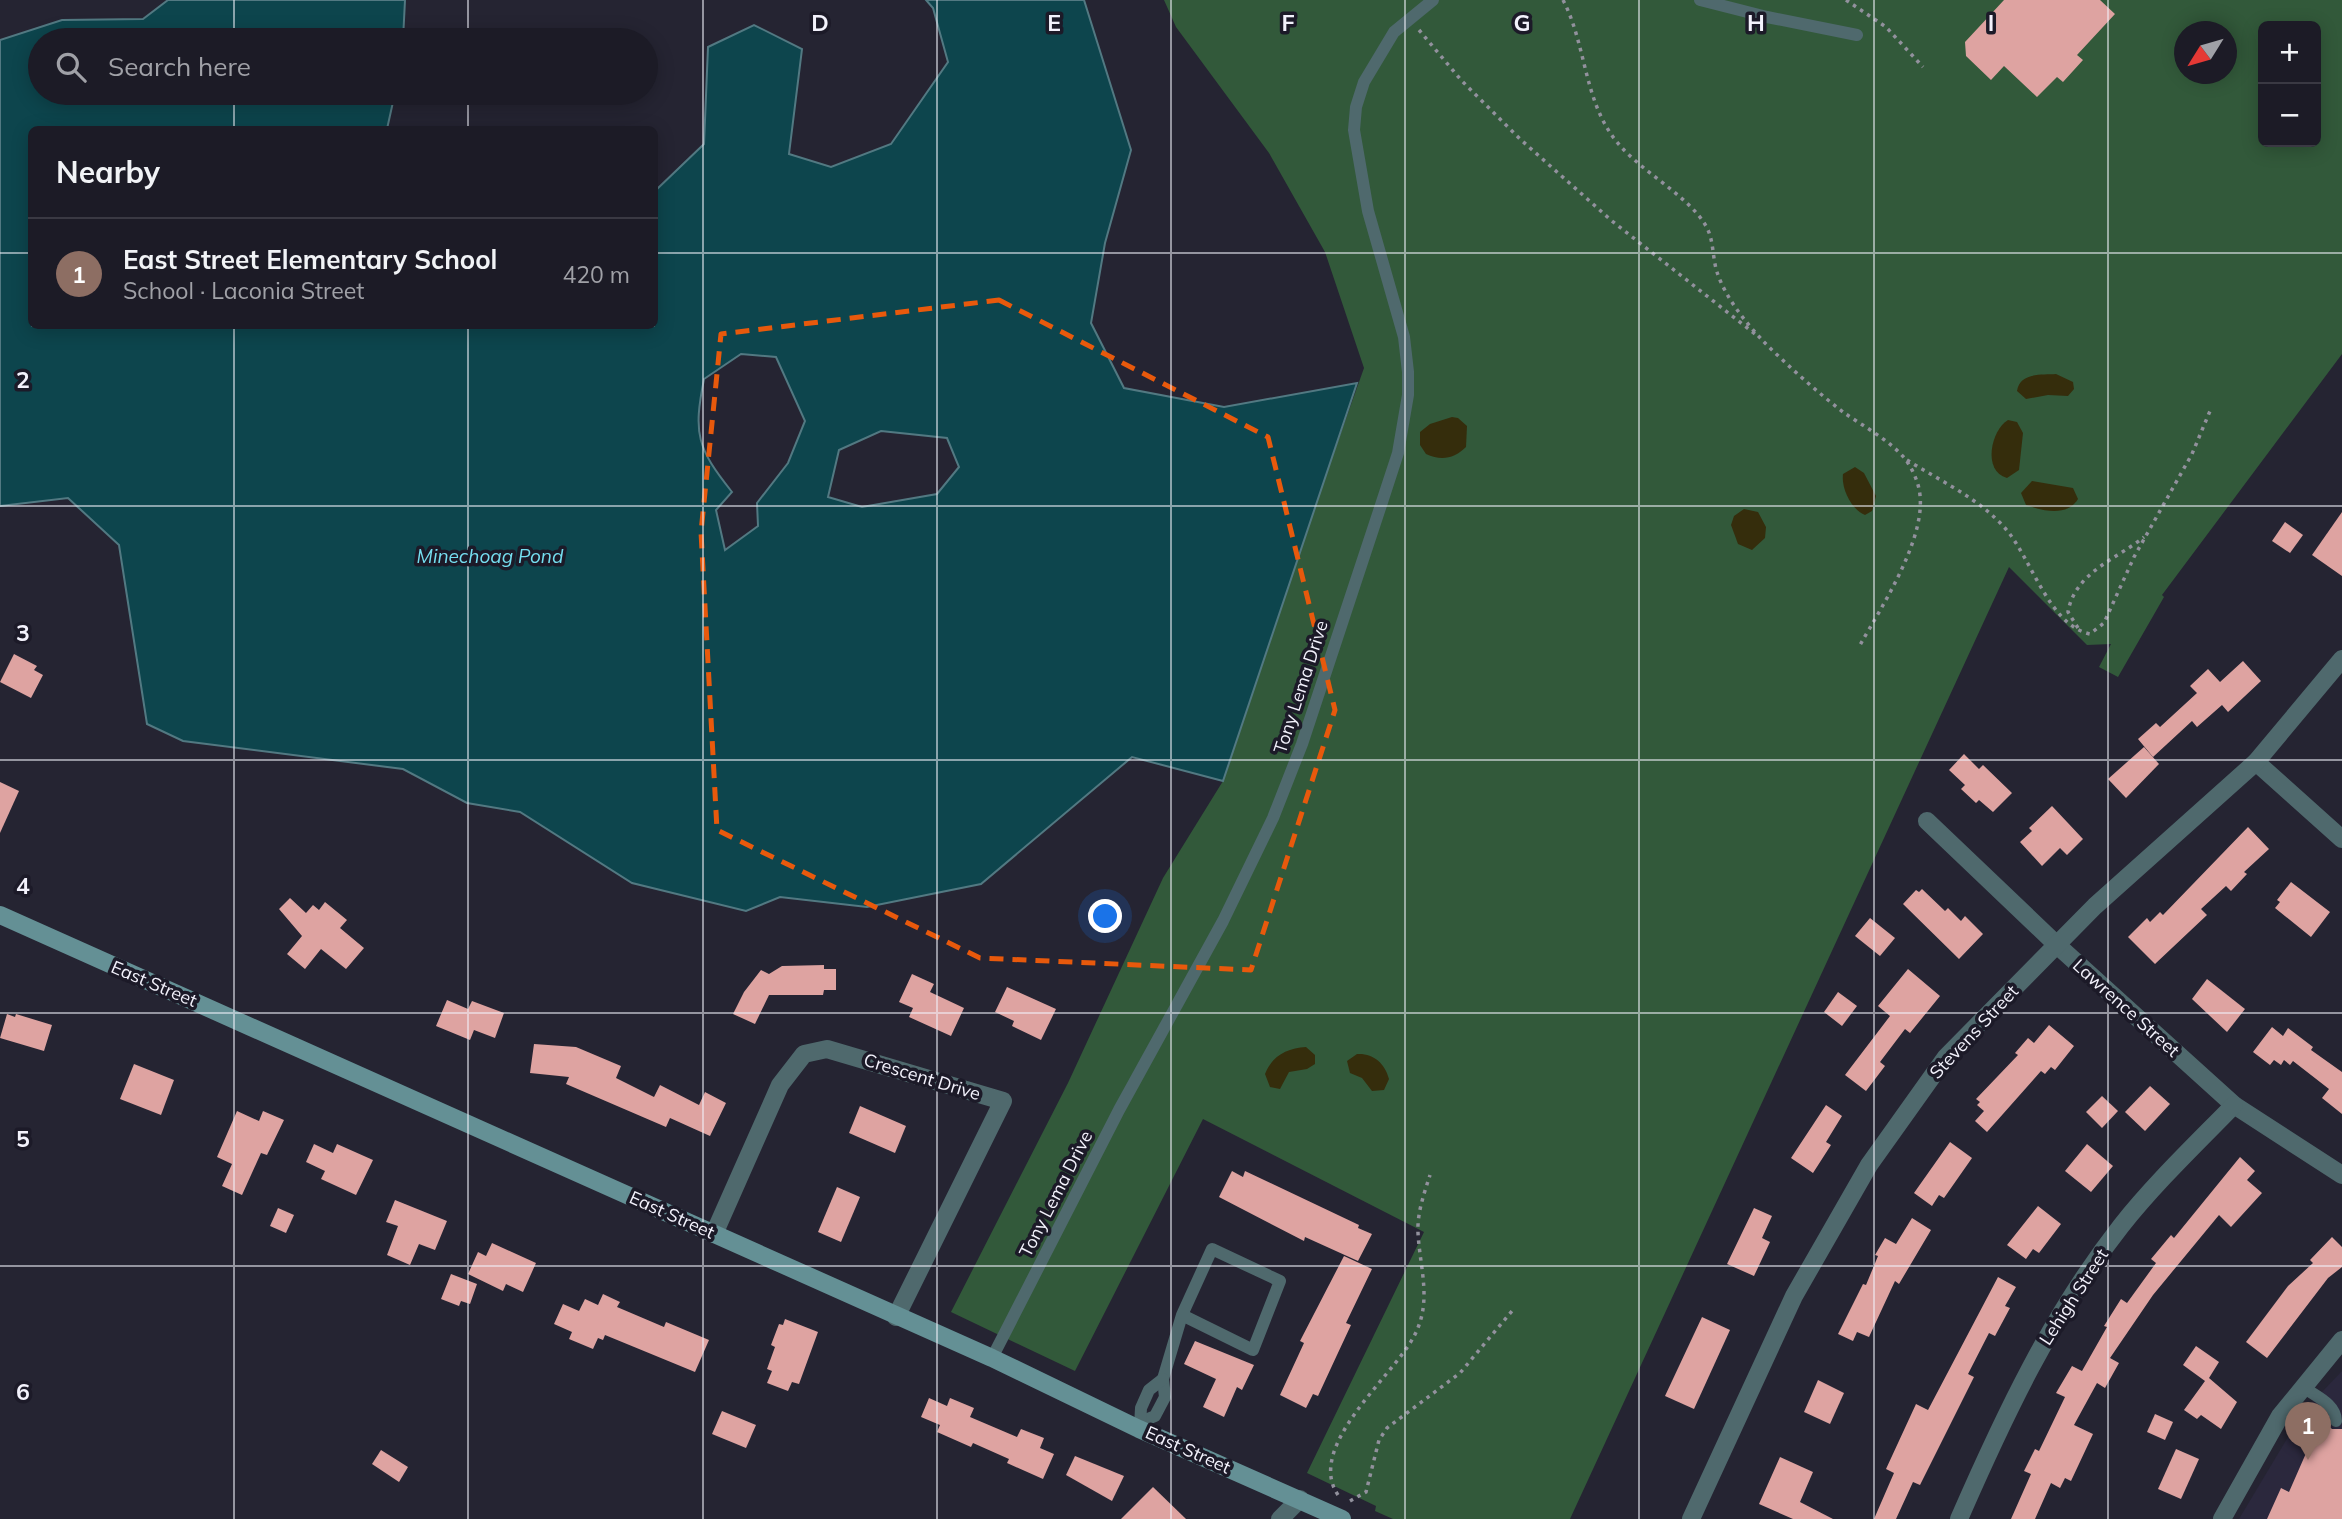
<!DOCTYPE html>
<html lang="en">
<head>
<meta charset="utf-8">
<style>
  body { margin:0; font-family:Mulish,sans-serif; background:#25242e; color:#f1f3f6 }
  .controls { position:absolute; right:21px; top:21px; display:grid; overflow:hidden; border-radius:10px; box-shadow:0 4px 18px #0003 }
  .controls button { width:63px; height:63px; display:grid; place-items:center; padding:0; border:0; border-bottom:2px solid #3a3943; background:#1c1b26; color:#f1f3f6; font:35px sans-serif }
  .compass { position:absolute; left:2174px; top:21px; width:63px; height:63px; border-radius:50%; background:#1c1b26; box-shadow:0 4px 18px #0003; rotate:233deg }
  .you { position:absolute; left:1106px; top:917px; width:24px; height:24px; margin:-18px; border:5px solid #fff; border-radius:50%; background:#1a73e8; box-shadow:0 0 0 10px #1a73e833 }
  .badge { display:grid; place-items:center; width:46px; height:46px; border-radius:50%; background:#f0a27a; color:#fff; font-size:23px; font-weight:700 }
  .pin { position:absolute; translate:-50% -58px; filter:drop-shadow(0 2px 4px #0008) }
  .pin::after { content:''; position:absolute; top:37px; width:24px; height:21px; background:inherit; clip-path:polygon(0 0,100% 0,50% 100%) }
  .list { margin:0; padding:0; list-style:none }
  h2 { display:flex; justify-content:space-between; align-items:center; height:91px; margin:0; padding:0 28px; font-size:30px }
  h2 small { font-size:23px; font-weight:400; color:#a0a1a7 }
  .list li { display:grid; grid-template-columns:46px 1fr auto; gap:21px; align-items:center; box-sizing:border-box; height:112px; padding:0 28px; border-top:2px solid #3a3943 }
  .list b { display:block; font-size:26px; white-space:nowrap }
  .list p { margin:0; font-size:23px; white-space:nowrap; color:#a0a1a7 }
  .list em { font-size:23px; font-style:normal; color:#a0a1a7 }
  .icon { flex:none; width:38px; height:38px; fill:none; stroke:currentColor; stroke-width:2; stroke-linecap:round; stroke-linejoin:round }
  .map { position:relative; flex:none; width:2342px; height:1519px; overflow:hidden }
  .search { position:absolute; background:#1c1b26; box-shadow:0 4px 18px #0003; left:28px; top:28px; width:630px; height:77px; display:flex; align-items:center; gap:18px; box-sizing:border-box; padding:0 24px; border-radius:38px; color:#a0a1a7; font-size:26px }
  .panel { position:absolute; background:#1c1b26; box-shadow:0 4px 18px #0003; left:28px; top:126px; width:630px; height:203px; border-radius:10px }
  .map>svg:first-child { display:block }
  .built { fill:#2b283d }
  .green { fill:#32593a; fill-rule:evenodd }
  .sand { fill:#352d0c }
  .water { fill:#0d454d; stroke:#527982; stroke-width:2; fill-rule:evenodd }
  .building { fill:#dea3a1 }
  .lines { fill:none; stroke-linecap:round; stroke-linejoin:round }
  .path { stroke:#92919d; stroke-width:3.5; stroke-dasharray:3.5 5; stroke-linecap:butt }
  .service { stroke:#4f696d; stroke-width:12 }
  .minor { stroke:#4f696d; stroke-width:18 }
  .tertiary { stroke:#4f696d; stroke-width:18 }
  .secondary { stroke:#649095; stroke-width:18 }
  .marked { fill:none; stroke:#e8590c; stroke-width:5; stroke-dasharray:14 9; stroke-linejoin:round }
  .grid { fill:none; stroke:#f3f2fc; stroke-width:2; stroke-opacity:0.55 }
  .labels { text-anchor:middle; stroke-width:7; stroke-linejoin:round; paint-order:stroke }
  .street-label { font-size:18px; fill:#f3f2fc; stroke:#1c1a28 }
  .water-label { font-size:19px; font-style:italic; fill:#75dff0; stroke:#1c1a28 }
  .grid-label { font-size:23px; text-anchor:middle; font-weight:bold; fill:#f3f2fc; stroke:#1c1a28; stroke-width:7; stroke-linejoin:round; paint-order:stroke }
</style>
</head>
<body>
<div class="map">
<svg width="2342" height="1519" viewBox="0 0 2342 1519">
  <rect width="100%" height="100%" fill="#252432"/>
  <path class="built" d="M 2342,1371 L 2342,1519 L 2239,1519 L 2303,1412 Z"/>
  <path class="green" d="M 1164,0 L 2342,0 L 2342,354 L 2162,595 L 2164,597 L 2118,677 L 2099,667 L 2111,644 L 2087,645 L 2009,567 L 1570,1519 L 1393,1519 L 1375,1511 L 1376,1506 L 1307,1473 L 1424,1232 L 1203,1119 L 1075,1371 L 951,1312 L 1068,1083 L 1163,878 L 1223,781 L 1295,562 L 1364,368 L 1325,252 L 1269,153 L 1176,27 ZM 2263,26 L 2316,26 L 2316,142 L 2263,142 ZM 2184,32 L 2226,32 L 2226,74 L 2184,74 Z"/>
  <g class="sand">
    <path d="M 2056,374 L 2073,382 L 2074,389 L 2068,396 L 2048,395 L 2026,399 L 2017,391 C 2020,372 2042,375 2056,374 Z"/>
    <path d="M 1452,417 L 1458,418 L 1467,426 L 1466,447 C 1454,459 1441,461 1426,454 L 1420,445 L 1420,432 L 1430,424 Z"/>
    <path d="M 2008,420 L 2017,422 L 2023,433 L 2019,470 L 2007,478 C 1982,471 1991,430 2008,420 Z"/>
    <path d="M 1855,467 L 1864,473 L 1876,496 L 1872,511 L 1865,515 C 1852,510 1841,489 1843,474 Z"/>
    <path d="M 2032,481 L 2073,488 L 2078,499 C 2067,517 2043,511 2026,505 L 2021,493 Z"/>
    <path d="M 1744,509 L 1758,512 L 1766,527 L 1765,538 L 1752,550 L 1738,544 L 1731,525 L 1734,516 Z"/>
    <path d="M 1306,1047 L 1315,1055 L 1315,1064 L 1307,1069 L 1289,1072 L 1280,1089 L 1270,1087 L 1265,1074 C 1272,1056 1287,1048 1306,1047 Z"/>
    <path d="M 1357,1054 C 1373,1053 1385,1063 1389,1079 L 1384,1090 L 1372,1091 L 1362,1078 L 1350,1073 L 1347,1061 Z"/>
  </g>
  <path class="water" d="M 168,0 L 405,0 L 403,40 L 40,40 L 40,93 L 395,93 L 387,129 L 32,130 L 32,326 L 654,326 L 655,191 L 704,144 L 708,47 L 754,25 L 802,49 L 789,154 L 831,167 L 891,144 L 948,62 L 933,8 L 926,0 L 1084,0 L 1131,150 L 1105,243 L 1091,323 L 1124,388 L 1224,407 L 1357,383 L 1223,781 L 1132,757 L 981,884 L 867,907 L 780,897 L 746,911 L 632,883 L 520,812 L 467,803 L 403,769 L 183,741 L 147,724 L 119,545 L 68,498 L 0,506 L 0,40 L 62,20 L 143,19 ZM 741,354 L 776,357 L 805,421 L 788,463 L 757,503 L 758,526 L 725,550 L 716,510 L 732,492 C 697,448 693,434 704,379 ZM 881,431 L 947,438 L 959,467 L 937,494 L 862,507 L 828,497 L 839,450 Z"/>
  <g class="building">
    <path d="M 2004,0 L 2100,0 L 2115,14 L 2077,55 L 2083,60 L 2063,82 L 2057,77 L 2037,97 L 2004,66 L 1991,80 L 1966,56 L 1965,42 Z"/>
    <path d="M 2342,512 L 2342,576 L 2312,555 Z"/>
    <path d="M 2285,522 L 2303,535 L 2290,553 L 2272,541 Z"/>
    <path d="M 14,654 L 37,666 L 34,670 L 43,675 L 31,698 L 0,682 Z"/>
    <path d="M 2243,661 L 2261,681 L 2228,712 L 2222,705 L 2197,727 L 2192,721 L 2153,757 L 2138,739 L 2156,723 L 2160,727 L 2197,693 L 2190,686 L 2208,669 L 2220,682 Z"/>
    <path d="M 2144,747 L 2159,764 L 2126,798 L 2108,779 Z"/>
    <path d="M 1964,754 L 1979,769 L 1983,765 L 2012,793 L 1993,812 L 1979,800 L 1976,803 L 1961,789 L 1965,785 L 1949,770 Z"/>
    <path d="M 0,782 L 19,791 L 0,833 Z"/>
    <path d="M 2052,806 L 2083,839 L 2067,855 L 2060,848 L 2042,866 L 2020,842 L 2032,831 L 2029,828 Z"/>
    <path d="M 2248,827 L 2269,849 L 2244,872 L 2247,874 L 2231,891 L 2226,886 L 2201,909 L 2207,915 L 2155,964 L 2128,937 L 2147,918 L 2150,922 L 2160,912 L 2163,915 Z"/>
    <path d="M 2291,882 L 2330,912 L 2311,937 L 2275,908 L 2280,902 L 2277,900 Z"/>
    <path d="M 1922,889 L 1945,911 L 1948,908 L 1961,921 L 1965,916 L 1983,934 L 1959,959 L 1903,904 L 1916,890 L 1919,892 Z"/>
    <path d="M 290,898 L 306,913 L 313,905 L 319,910 L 325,902 L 347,920 L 340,928 L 364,948 L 346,969 L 321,949 L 305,969 L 287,954 L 302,936 L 279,909 Z"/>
    <path d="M 1870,918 L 1895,938 L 1880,956 L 1855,936 Z"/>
    <path d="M 824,965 L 824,969 L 836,969 L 836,990 L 824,990 L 823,995 L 769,995 L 755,1024 L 733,1014 L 744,992 L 761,970 L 769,974 L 782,966 Z"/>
    <path d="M 1908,969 L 1940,996 L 1910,1033 L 1905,1029 L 1880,1062 L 1885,1066 L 1866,1091 L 1845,1075 L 1890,1016 L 1878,1006 Z"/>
    <path d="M 912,974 L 934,984 L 930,992 L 964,1008 L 951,1036 L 909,1017 L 913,1008 L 899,1002 Z"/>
    <path d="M 2207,979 L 2245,1009 L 2227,1032 L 2192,999 Z"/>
    <path d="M 1007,987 L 1056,1009 L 1041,1040 L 1012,1026 L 1014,1021 L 995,1012 Z"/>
    <path d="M 1838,992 L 1857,1006 L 1842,1026 L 1824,1012 Z"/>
    <path d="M 447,1000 L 468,1009 L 472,1001 L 504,1013 L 495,1038 L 474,1030 L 470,1040 L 436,1026 Z"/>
    <path d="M 7,1014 L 15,1017 L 16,1014 L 52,1025 L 44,1051 L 0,1038 Z"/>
    <path d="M 2049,1025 L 2074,1046 L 2055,1070 L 2051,1067 L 2045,1074 L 2041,1071 L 1987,1132 L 1975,1121 L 1984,1111 L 1977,1105 L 1980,1102 L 1976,1099 L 2018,1055 L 2015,1053 L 2028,1038 L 2034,1043 Z"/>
    <path d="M 2272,1027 L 2283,1036 L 2288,1028 L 2313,1047 L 2311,1050 L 2342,1072 L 2342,1114 L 2322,1098 L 2329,1089 L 2293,1061 L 2290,1065 L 2284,1060 L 2281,1065 L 2274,1060 L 2270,1065 L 2253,1052 Z"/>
    <path d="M 534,1044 L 576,1047 L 621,1066 L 616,1078 L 654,1097 L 660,1085 L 699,1105 L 705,1092 L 726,1103 L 710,1136 L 670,1118 L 666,1127 L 566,1084 L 569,1077 L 530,1073 Z"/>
    <path d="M 134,1064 L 174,1080 L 161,1115 L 120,1099 Z"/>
    <path d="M 2150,1086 L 2170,1104 L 2145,1131 L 2125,1112 Z"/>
    <path d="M 2102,1096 L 2118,1111 L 2102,1128 L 2086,1112 Z"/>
    <path d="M 1826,1105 L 1842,1116 L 1826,1142 L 1831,1145 L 1813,1173 L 1791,1158 Z"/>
    <path d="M 860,1106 L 906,1126 L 895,1153 L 849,1133 Z"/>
    <path d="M 237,1111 L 259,1121 L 263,1111 L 284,1120 L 267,1155 L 261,1153 L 242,1195 L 222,1186 L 232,1164 L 217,1157 Z"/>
    <path d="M 1950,1142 L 1972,1158 L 1944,1198 L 1939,1195 L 1932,1206 L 1914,1193 Z"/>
    <path d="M 314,1144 L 333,1153 L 337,1144 L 373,1160 L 356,1195 L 321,1179 L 325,1171 L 306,1162 Z"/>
    <path d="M 2087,1144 L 2113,1166 L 2091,1192 L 2065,1171 Z"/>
    <path d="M 2240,1157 L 2255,1171 L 2247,1180 L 2262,1193 L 2231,1227 L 2219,1215 L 2153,1295 L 2110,1358 L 2119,1363 L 2105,1388 L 2097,1383 L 2074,1425 L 2093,1434 L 2071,1481 L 2065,1478 L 2060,1488 L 2051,1483 L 2035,1519 L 2011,1519 L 2031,1474 L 2024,1471 L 2035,1449 L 2039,1451 L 2065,1397 L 2056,1393 L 2072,1366 L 2082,1371 L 2107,1327 L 2104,1326 L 2121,1299 L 2127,1303 L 2156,1263 L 2151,1259 L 2171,1235 L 2174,1238 Z"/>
    <path d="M 1232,1171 L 1243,1177 L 1245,1171 L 1359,1225 L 1358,1228 L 1372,1234 L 1358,1261 L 1305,1237 L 1304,1241 L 1219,1197 Z"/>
    <path d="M 837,1187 L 860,1197 L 841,1242 L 818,1232 Z"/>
    <path d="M 395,1200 L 447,1221 L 435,1250 L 419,1244 L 410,1265 L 387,1255 L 398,1226 L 386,1222 Z"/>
    <path d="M 2038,1206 L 2061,1224 L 2039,1253 L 2033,1249 L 2026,1259 L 2007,1245 Z"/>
    <path d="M 278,1208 L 294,1215 L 286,1233 L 270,1226 Z"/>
    <path d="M 1754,1208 L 1772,1216 L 1762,1238 L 1770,1242 L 1754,1276 L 1727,1264 Z"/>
    <path d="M 1912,1218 L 1931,1230 L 1899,1284 L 1895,1281 L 1869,1337 L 1857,1332 L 1853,1341 L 1838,1334 L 1863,1284 L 1866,1285 L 1878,1256 L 1875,1255 L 1885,1238 L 1896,1244 Z"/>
    <path d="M 2332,1237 L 2342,1247 L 2342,1267 L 2328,1278 L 2267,1358 L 2246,1342 L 2288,1286 L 2313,1263 L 2310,1260 Z"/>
    <path d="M 492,1243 L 536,1263 L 523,1292 L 506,1284 L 503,1291 L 468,1274 L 478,1252 L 486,1256 Z"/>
    <path d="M 1344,1256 L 1372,1269 L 1346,1323 L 1351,1325 L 1337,1355 L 1318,1396 L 1313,1394 L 1306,1408 L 1280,1395 L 1304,1343 L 1300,1341 Z"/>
    <path d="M 451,1274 L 477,1284 L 470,1304 L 461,1301 L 459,1306 L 441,1299 Z"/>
    <path d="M 1998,1277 L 2016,1287 L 2005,1306 L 2010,1308 L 1995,1336 L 1989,1333 L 1968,1374 L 1974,1377 L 1920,1485 L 1913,1482 L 1896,1519 L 1874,1519 L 1894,1473 L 1886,1469 L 1916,1404 L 1928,1410 Z"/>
    <path d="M 603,1294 L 620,1302 L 617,1307 L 664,1327 L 666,1322 L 709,1340 L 695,1372 L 605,1335 L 603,1340 L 598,1338 L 593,1349 L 569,1339 L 572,1332 L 554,1324 L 563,1304 L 579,1311 L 585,1299 L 598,1305 Z"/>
    <path d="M 1702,1317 L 1730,1330 L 1694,1409 L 1665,1396 Z"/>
    <path d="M 785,1319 L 818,1332 L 799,1384 L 792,1382 L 788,1391 L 767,1383 L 772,1371 L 767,1369 L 775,1347 L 771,1345 L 779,1324 L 783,1325 Z"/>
    <path d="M 1195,1341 L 1254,1365 L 1242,1390 L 1237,1387 L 1224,1417 L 1203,1407 L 1216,1379 L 1184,1364 Z"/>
    <path d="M 2196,1346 L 2219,1362 L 2209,1378 L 2237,1402 L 2221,1429 L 2201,1415 L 2197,1419 L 2184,1410 L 2205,1381 L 2183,1365 Z"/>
    <path d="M 1818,1380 L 1844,1393 L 1830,1424 L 1804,1412 Z"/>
    <path d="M 929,1398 L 947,1406 L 950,1398 L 974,1408 L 970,1417 L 1017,1437 L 1021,1429 L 1044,1438 L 1040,1448 L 1054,1454 L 1043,1479 L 1007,1463 L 1009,1459 L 973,1443 L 971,1447 L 937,1432 L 940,1425 L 921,1417 Z"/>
    <path d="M 722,1411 L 756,1425 L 746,1448 L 712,1434 Z"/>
    <path d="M 2155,1414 L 2173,1422 L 2165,1440 L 2147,1432 Z"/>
    <path d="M 2321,1419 L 2332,1429 L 2342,1429 L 2342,1519 L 2267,1519 L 2281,1488 L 2289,1492 Z"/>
    <path d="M 2176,1449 L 2199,1459 L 2181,1499 L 2158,1489 Z"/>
    <path d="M 381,1450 L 408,1467 L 399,1482 L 372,1464 Z"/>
    <path d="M 1075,1456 L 1124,1476 L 1112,1501 L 1066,1475 Z"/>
    <path d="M 1780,1457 L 1813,1472 L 1800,1502 L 1833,1519 L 1793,1519 L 1759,1504 Z"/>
    <path d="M 1153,1487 L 1186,1519 L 1121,1519 Z"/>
  </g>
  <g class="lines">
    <g class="path">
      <path d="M 1563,0 C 1585,42 1584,95 1611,134 C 1635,170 1686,192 1706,226 C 1714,240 1712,256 1717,272 C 1725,297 1746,323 1764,342 C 1788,366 1816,391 1843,412 C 1863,426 1891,441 1906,460 C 1912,469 1917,479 1919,489 C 1929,535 1882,606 1860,645"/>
      <path d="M 1846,0 L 1886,27 L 1923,67"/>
      <path d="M 1419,30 L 1461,80 L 1520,139 L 1612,221 L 1755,334"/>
      <path d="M 1907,460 C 1940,481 1977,497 2004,527 C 2031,556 2048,625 2090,634 L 2104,623 L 2134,557 L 2192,454 L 2210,411"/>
      <path d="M 2078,628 L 2068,612 C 2075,572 2117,559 2144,537"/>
      <path d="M 1338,1495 C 1305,1447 1392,1377 1413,1338 C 1433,1303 1420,1270 1418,1233 C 1417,1213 1424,1194 1430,1175"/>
      <path d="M 1350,1501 L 1366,1492 L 1379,1440 L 1387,1428 L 1460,1373 L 1512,1311"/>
    </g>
    <g class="service">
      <path d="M 1700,0 L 1767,17 L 1857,35"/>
      <path d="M 992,1358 L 1119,1110 L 1223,921 L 1273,818 L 1302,744 L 1382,502 L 1398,453 L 1408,395 L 1408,372 L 1404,337 L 1368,211 L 1354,130 L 1356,107 L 1364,82 L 1394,32 L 1433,0"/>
      <path d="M 2303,1387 C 2315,1396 2336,1404 2336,1421"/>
      <path d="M 1143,1421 L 1155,1416 L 1165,1397 L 1163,1379 L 1182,1315 L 1212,1249 L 1280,1281 L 1253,1350 L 1182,1315"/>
      <path d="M 1140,1426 L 1141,1408 L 1149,1390 L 1163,1379"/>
    </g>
    <g class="minor">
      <path d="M 2256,762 L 2342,839"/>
      <path d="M 1927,821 L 2057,945 L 2234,1105 L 2342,1175"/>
      <path d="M 714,1234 L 780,1085 L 804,1054 L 827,1049 L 1003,1101 L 896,1317"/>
      <path d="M 1280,1519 L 1300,1499"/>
      <path d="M 1959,1519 C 2004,1416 2052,1314 2121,1226 C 2155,1183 2196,1144 2234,1105"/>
      <path d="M 2222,1519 L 2280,1416 L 2342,1340"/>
    </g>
    <path class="tertiary" d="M 1691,1519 L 1794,1296 L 1869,1165 L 1946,1057 L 2095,906 L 2256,762 L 2342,659"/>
    <path class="secondary" d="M 0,915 L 992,1358 L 1139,1429 L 1342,1519"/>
  </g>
  <path class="marked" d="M 999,300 L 1268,437 L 1335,710 L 1251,970 L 980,958 L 717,830 L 701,532 L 721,334 Z"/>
  <path class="grid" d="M 234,0 L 234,40M 468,0 L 468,40M 703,0 L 703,1519M 937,0 L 937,1519M 1171,0 L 1171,1519M 1405,0 L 1405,1519M 1639,0 L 1639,1519M 1874,0 L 1874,1519M 2108,0 L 2108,1519M 234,93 L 234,130M 468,93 L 468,130M 0,253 L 32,253M 654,253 L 2342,253M 234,326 L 234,1519M 468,326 L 468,1519M 0,506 L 2342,506M 0,760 L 2342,760M 0,1013 L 2342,1013M 0,1266 L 2342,1266"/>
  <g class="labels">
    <g class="street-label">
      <text transform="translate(1301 687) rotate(-72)" y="6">Tony Lema Drive</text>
      <text transform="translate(154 984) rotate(23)" y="6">East Street</text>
      <text transform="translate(2126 1008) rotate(42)" y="6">Lawrence Street</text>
      <text transform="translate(1974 1032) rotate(-47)" y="6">Stevens Street</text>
      <text transform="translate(922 1077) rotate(17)" y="6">Crescent Drive</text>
      <text transform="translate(1056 1194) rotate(-63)" y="6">Tony Lema Drive</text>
      <text transform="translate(672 1215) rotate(24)" y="6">East Street</text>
      <text transform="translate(2074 1297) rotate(-57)" y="6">Lehigh Street</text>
      <text transform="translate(1188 1450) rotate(24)" y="6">East Street</text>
    </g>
    <g class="water-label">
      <text x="490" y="563">Minechoag Pond</text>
    </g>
  </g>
  <g class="grid-label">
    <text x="820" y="31">D</text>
    <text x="1054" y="31">E</text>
    <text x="1288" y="31">F</text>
    <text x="1522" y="31">G</text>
    <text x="1756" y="31">H</text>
    <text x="1991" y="31">I</text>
    <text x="23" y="388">2</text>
    <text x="23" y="641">3</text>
    <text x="23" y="894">4</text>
    <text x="23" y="1147">5</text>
    <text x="23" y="1400">6</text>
  </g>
</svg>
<div class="controls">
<button>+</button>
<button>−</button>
</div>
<svg class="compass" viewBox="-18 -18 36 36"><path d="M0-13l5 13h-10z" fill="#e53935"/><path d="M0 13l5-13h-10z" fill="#a0a1a7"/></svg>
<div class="you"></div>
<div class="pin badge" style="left:2308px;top:1460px;background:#8d6e63">1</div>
<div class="search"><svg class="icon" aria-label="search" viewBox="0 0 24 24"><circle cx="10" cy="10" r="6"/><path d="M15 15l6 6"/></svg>Search here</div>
<section class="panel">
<h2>Nearby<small></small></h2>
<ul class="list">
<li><span class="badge" style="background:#8d6e63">1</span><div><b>East Street Elementary School</b><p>School · Laconia Street</p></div><em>420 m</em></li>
</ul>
</section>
</div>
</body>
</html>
